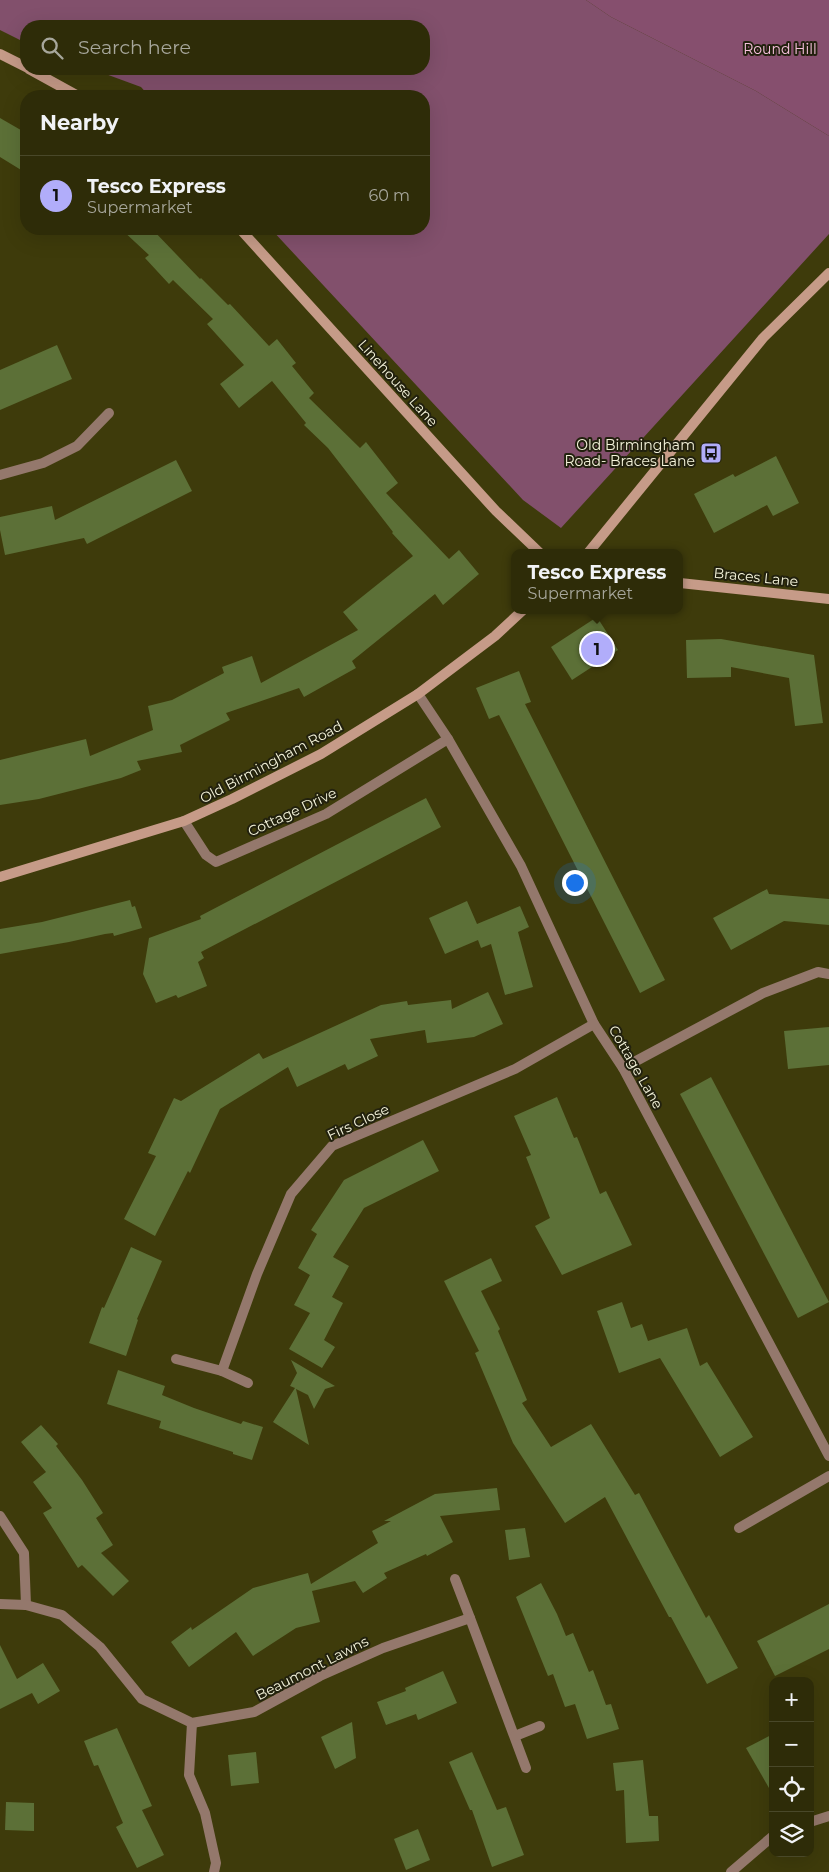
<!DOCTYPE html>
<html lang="en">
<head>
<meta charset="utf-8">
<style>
  body { margin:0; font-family:Montserrat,sans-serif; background:#363412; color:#f1f3f6 }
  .controls { position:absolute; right:15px; bottom:15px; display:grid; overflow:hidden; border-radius:10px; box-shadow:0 5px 20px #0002 }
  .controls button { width:45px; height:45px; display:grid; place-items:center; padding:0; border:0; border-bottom:1px solid #494829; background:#2e2c08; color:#f1f3f6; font:25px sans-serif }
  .you { position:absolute; left:574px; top:882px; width:18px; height:18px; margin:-12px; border:4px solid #fff; border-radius:50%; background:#1a73e8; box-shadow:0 0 0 8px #1a73e833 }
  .badge { display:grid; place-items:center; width:32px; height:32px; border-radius:50%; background:#b1adfa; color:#111; font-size:16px; font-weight:700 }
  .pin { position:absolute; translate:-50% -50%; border:2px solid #fff; box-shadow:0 1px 5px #0006 }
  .popup { position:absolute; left:511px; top:549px; width:172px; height:65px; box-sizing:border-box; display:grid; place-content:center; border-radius:10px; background:#2e2c08; filter:drop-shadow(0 1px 4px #0005); font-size:16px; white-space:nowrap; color:#a7a79c }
  .popup b { font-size:19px; color:#f1f3f6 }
  .popup::after { content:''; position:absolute; left:50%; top:100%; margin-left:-10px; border:10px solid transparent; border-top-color:#2e2c08 }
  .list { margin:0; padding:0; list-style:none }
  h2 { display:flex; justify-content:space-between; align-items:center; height:65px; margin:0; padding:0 20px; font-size:21px }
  h2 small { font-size:16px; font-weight:400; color:#a7a79c }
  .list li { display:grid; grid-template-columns:32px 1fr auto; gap:15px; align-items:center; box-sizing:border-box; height:80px; padding:0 20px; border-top:1px solid #494829 }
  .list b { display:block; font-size:19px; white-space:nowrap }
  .list p { margin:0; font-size:16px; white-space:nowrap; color:#a7a79c }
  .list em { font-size:16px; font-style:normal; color:#a7a79c }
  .icon { flex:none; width:28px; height:28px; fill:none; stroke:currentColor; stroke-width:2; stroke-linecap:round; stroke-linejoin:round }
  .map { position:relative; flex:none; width:829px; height:1872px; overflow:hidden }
  .search { position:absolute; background:#2e2c08; box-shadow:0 5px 20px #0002; left:20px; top:20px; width:410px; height:55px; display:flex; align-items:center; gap:12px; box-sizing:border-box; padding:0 18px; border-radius:20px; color:#a7a79c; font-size:19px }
  .panel { position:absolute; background:#2e2c08; box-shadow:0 5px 20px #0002; left:20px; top:90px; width:410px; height:145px; border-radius:20px }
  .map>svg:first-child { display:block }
  .green { fill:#82506c }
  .forest { fill:#864f6e }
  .building { fill:#5c7037 }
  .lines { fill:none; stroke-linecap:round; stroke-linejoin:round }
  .street { stroke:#94786c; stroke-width:10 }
  .secondary { stroke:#c69b88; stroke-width:10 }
  .labels { text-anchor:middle; stroke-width:4; stroke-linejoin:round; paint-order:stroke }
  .park-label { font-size:14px; fill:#f6c1dd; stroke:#22210e }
  .street-label { font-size:14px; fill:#f5f4db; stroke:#22210e }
  .poi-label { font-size:14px; fill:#f5f4db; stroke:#22210e; text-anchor:end }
</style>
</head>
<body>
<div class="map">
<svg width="829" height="1872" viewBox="0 0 829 1872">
  <rect width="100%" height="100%" fill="#3e3b0b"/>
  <path class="green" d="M 0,0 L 586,0 L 611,17 L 756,91 L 829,136 L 829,234 L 561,528 L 523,500 L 271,229 L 424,229 L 424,96 L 149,96 L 141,87 L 92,69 L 424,69 L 424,26 L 26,26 L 26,43 L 0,30 Z"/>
  <path class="forest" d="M 586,0 L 829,0 L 829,136 L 756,91 L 611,17 Z"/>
  <g class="building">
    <path d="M 0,118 L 26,133 L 26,173 L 0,157 Z"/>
    <path d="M 121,229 L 152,229 L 200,279 L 201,278 L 228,305 L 230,304 L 269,346 L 277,339 L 296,363 L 292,366 L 314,393 L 309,398 L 360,448 L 366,442 L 398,483 L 386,493 L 449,559 L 459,550 L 479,574 L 443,605 L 435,594 L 352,661 L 356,668 L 304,697 L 299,688 L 226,713 L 230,720 L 180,745 L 182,752 L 137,761 L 141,770 L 121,778 L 39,799 L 0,805 L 0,760 L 86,739 L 90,756 L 153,730 L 148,706 L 172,700 L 224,673 L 222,667 L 252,656 L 261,683 L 358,630 L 343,612 L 413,556 L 392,533 L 393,532 L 328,448 L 304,425 L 306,423 L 272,381 L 239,408 L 220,384 L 244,365 L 207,324 L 213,319 L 173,280 L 169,284 L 145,258 L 149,255 Z"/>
    <path d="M 57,345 L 72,379 L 0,410 L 0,370 Z"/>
    <path d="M 776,456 L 799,503 L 773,516 L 767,505 L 714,533 L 694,494 L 733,474 L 735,477 Z"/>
    <path d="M 176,460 L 192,491 L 87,544 L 84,538 L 5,555 L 0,530 L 0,517 L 52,506 L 55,520 Z"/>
    <path d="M 597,617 L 618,650 L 572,680 L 551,647 Z"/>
    <path d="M 721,639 L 814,655 L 823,723 L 795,726 L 789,678 L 731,667 L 731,677 L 687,678 L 686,640 Z"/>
    <path d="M 519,671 L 531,702 L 525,704 L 665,980 L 640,993 L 499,715 L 489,719 L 476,688 Z"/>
    <path d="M 426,798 L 441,827 L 201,952 L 204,958 L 198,962 L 207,986 L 178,998 L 176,995 L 156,1003 L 143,974 L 149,938 L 201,919 L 200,916 Z"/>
    <path d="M 767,889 L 769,894 L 829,899 L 829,925 L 784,921 L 731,950 L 713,918 Z"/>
    <path d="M 130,900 L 132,907 L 135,906 L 142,928 L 114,936 L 113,933 L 105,934 L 69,942 L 0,954 L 0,929 L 42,922 Z"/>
    <path d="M 467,901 L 477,924 L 520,906 L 529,927 L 518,932 L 533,987 L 505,995 L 491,944 L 481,948 L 478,940 L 445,954 L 429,918 Z"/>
    <path d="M 488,992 L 503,1024 L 474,1037 L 427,1043 L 425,1030 L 370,1039 L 378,1056 L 348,1070 L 345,1064 L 297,1087 L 288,1067 L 220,1109 L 190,1173 L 188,1171 L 155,1236 L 124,1219 L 156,1156 L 148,1153 L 174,1098 L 181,1101 L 259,1053 L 263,1059 L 381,1005 L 407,1001 L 408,1005 L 451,1000 L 452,1009 Z"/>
    <path d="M 829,1027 L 829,1065 L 788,1069 L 784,1031 Z"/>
    <path d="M 711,1077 L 829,1302 L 798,1318 L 680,1094 Z"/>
    <path d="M 557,1097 L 574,1138 L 577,1137 L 600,1194 L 606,1191 L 632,1245 L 562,1275 L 535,1226 L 550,1218 L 526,1157 L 531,1155 L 514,1116 Z"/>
    <path d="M 423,1140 L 439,1171 L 364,1208 L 333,1257 L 349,1266 L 332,1297 L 343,1303 L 324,1340 L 335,1347 L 322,1368 L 289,1349 L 310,1313 L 294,1305 L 310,1275 L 298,1268 L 317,1234 L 311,1230 L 344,1180 Z"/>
    <path d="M 131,1247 L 162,1261 L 137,1319 L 138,1320 L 126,1356 L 89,1343 L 102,1307 L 104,1308 Z"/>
    <path d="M 491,1258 L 502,1281 L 481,1291 L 500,1329 L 498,1331 L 527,1400 L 522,1403 L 551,1447 L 591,1424 L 635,1495 L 639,1493 L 706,1618 L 709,1615 L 738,1668 L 707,1684 L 671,1617 L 669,1617 L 605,1497 L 565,1523 L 513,1443 L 475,1353 L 479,1351 L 444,1281 Z"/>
    <path d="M 622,1302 L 631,1328 L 642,1324 L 648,1341 L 687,1328 L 700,1366 L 707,1362 L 753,1437 L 720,1457 L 660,1358 L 619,1373 L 597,1311 Z"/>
    <path d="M 291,1360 L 335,1386 L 325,1389 L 314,1409 L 308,1395 L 296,1389 L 309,1445 L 273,1422 L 295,1388 L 290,1386 L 297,1373 Z"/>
    <path d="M 118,1370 L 165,1386 L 162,1395 L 194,1408 L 241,1424 L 243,1421 L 263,1427 L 252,1460 L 233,1454 L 233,1452 L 159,1428 L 161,1421 L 107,1404 Z"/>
    <path d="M 41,1425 L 58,1444 L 56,1446 L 82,1480 L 103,1513 L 96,1518 L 113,1545 L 101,1553 L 129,1581 L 113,1596 L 82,1565 L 78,1568 L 43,1513 L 52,1508 L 33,1482 L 46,1472 L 21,1442 Z"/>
    <path d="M 497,1488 L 500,1510 L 440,1516 L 453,1542 L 427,1556 L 426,1554 L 384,1573 L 387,1578 L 363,1593 L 355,1581 L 312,1591 L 320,1622 L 296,1628 L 253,1656 L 236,1632 L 189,1667 L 171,1642 L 191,1627 L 192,1630 L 253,1588 L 308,1573 L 311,1584 L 378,1543 L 372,1531 L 391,1521 L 384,1521 L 435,1494 Z"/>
    <path d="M 525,1528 L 530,1557 L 509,1560 L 505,1530 Z"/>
    <path d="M 541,1583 L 557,1614 L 566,1636 L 573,1633 L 589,1672 L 593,1670 L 606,1705 L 611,1704 L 619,1729 L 587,1739 L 575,1704 L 565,1707 L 553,1674 L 548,1676 L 516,1597 Z"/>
    <path d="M 829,1604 L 829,1649 L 775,1676 L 757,1641 Z"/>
    <path d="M 0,1645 L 17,1679 L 43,1663 L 60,1691 L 38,1704 L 32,1693 L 0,1709 Z"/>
    <path d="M 443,1671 L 457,1703 L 418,1720 L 416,1714 L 386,1725 L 377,1702 L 406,1691 L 405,1688 Z"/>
    <path d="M 352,1722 L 356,1758 L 335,1769 L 321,1737 Z"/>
    <path d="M 117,1728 L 152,1806 L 142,1810 L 164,1855 L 137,1868 L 116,1827 L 123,1823 L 98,1765 L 94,1766 L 84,1741 Z"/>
    <path d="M 773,1734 L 773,1795 L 746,1748 Z"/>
    <path d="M 256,1752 L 259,1783 L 231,1786 L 228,1755 Z"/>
    <path d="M 472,1752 L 497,1810 L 506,1807 L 524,1855 L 492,1867 L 472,1810 L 470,1810 L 449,1762 Z"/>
    <path d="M 643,1760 L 649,1816 L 658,1816 L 659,1841 L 626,1843 L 624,1790 L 616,1791 L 613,1763 Z"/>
    <path d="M 6,1802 L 34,1803 L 34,1831 L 5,1830 Z"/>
    <path d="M 418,1829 L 430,1860 L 406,1870 L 394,1839 Z"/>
  </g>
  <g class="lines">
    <g class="street">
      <path d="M 0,475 L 43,463 L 77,446 L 109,413"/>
      <path d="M 418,694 L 448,739 L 521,866 L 594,1024 L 623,1068 L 829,1456"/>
      <path d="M 184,821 L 206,855 L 216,862 L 326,814 L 448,739"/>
      <path d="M 623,1068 L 763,993 L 818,972 L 829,974"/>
      <path d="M 176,1359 L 222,1371 L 248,1383"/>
      <path d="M 222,1371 L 257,1274 L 291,1194 L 332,1146 L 515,1069 L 594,1024"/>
      <path d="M 0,1516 L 24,1553 L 26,1605"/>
      <path d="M 739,1528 L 829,1476"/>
      <path d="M 455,1579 L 470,1618"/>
      <path d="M 0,1604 L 26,1605 L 62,1615 L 100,1647 L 142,1699 L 192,1723 L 254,1712 L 320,1676 L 383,1648 L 470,1618 L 526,1768"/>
      <path d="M 192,1723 L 189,1775 L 205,1813 L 216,1863 L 214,1872"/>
      <path d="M 515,1736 L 540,1726"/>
      <path d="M 810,1822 L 829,1816"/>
      <path d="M 731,1872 L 773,1836"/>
    </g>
    <g class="secondary">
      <path d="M 0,54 L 26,67"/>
      <path d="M 29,69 L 78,96"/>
      <path d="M 240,229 L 496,511 L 540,553"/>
      <path d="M 588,553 L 763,338 L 829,273"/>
      <path d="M 680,583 L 829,599"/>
      <path d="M 0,877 L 184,821 L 232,799 L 321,754 L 418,694 L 495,636 L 523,610"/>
    </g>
  </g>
  <defs>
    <g id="bus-square" transform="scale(1.125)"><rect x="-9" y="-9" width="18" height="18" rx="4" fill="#b1adfa" stroke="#22210e"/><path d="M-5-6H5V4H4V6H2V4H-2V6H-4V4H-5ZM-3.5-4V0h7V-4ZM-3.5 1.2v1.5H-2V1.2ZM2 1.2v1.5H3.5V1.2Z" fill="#111"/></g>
  </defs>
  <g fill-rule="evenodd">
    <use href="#bus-square" x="711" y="453"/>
  </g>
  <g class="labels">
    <g class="park-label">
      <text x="780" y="54">Round Hill</text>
    </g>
    <g class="street-label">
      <text transform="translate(398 383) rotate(48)" y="5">Linehouse Lane</text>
      <text transform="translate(756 577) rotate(6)" y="5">Braces Lane</text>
      <text transform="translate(271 762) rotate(-28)" y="5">Old Birmingham Road</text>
      <text transform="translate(292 812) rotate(-25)" y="5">Cottage Drive</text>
      <text transform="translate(636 1067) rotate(60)" y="5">Cottage Lane</text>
      <text transform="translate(358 1122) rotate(-25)" y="5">Firs Close</text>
      <text transform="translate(312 1668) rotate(-27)" y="5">Beaumont Lawns</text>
    </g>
    <g class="poi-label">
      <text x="695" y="450">Old Birmingham<tspan x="695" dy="16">Road- Braces Lane</tspan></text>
    </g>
  </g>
</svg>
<div class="controls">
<button>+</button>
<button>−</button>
<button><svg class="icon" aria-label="locate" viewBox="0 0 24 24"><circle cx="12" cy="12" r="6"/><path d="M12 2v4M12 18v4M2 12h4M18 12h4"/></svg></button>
<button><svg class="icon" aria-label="layers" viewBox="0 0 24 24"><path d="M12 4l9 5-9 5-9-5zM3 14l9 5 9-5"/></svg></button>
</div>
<div class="you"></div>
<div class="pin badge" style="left:597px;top:649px">1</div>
<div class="popup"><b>Tesco Express</b>Supermarket</div>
<div class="search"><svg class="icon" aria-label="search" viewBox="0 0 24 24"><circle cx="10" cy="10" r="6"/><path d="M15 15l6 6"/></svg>Search here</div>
<section class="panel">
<h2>Nearby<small></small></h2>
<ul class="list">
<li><span class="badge">1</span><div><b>Tesco Express</b><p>Supermarket</p></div><em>60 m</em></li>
</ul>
</section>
</div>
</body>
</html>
